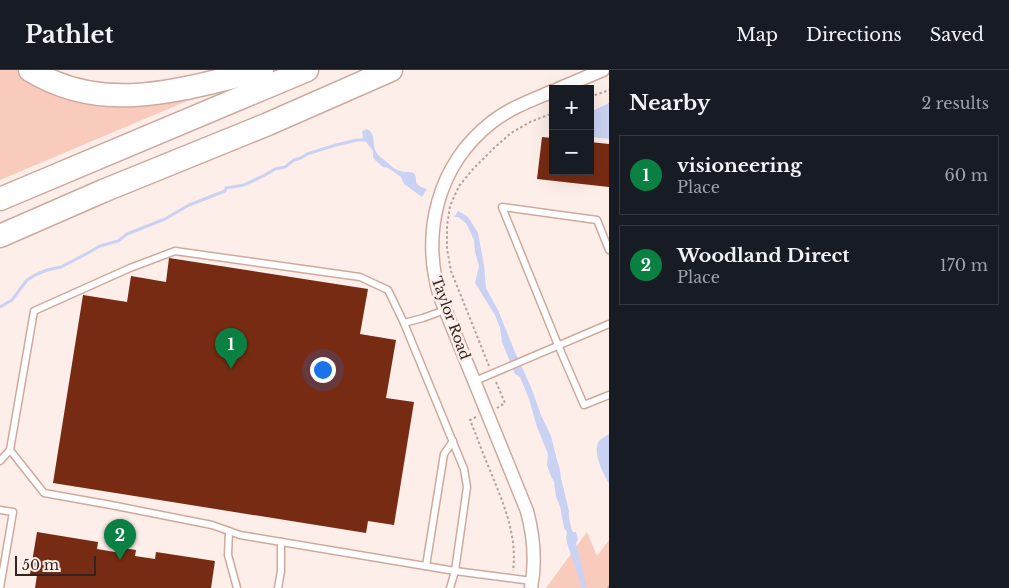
<!DOCTYPE html>
<html lang="en">
<head>
<meta charset="utf-8">
<style>
  body { margin:0; font-family:"Libre Baskerville",serif; background:#242831; color:#f1f3f6 }
  .controls { position:absolute; right:15px; top:15px; display:grid; overflow:hidden; border-radius:0px; box-shadow:0 5px 20px #0002 }
  .controls button { width:45px; height:45px; display:grid; place-items:center; padding:0; border:0; border-bottom:1px solid #363941; background:#171b24; color:#f1f3f6; font:25px sans-serif }
  .scale { position:absolute; left:15px; bottom:12px; width:81px; box-sizing:border-box; padding-left:5px; border:2px solid #332420; border-top:0; font-size:14px; line-height:18px; white-space:nowrap; color:#332420; -webkit-text-stroke:4px #feeee9; paint-order:stroke }
  .you { position:absolute; left:322px; top:299px; width:18px; height:18px; margin:-12px; border:4px solid #fff; border-radius:50%; background:#1a73e8; box-shadow:0 0 0 8px #1a73e833 }
  .badge { display:grid; place-items:center; width:32px; height:32px; border-radius:50%; background:#0b8043; color:#fff; font-size:16px; font-weight:700 }
  .pin { position:absolute; translate:-50% -41px; filter:drop-shadow(0 1px 2px #0008) }
  .pin::after { content:''; position:absolute; top:26px; width:18px; height:15px; background:inherit; clip-path:polygon(0 0,100% 0,50% 100%) }
  .list { margin:0; padding:0; list-style:none }
  h2 { display:flex; justify-content:space-between; align-items:center; height:65px; margin:0; padding:0 20px; font-size:21px }
  h2 small { font-size:16px; font-weight:400; color:#9ea1a6 }
  .list li { display:grid; grid-template-columns:32px 1fr auto; gap:15px; align-items:center; box-sizing:border-box; height:80px; margin:0 10px 10px; padding:0 10px; border:1px solid #363941; border-radius:0px }
  .list b { display:block; font-size:19px; white-space:nowrap }
  .list p { margin:0; font-size:16px; white-space:nowrap; color:#9ea1a6 }
  .list em { font-size:16px; font-style:normal; color:#9ea1a6 }
  .map { position:relative; flex:none; width:609px; height:518px; overflow:hidden }
  header { display:flex; align-items:center; gap:30px; box-sizing:border-box; height:70px; padding:0 25px; background:#171b24; border-bottom:1px solid #363941 }
  header strong { font-size:24px }
  nav { display:flex; gap:28px; margin-inline-start:auto; font-size:18px }
  main { display:flex }
  aside { flex:1; background:#171b24 }
  .map>svg:first-child { display:block }
  .green { fill:#f9cbbd }
  .water { fill:#cad2f3 }
  .lines { fill:none; stroke-linecap:round; stroke-linejoin:round }
  .stream { stroke:#cad2f3; stroke-width:3 }
  .building { fill:#782b13 }
  .service-casing { stroke:#cea99e; stroke-width:9 }
  .minor-casing { stroke:#cea99e; stroke-width:15 }
  .motorway-casing { stroke:#cea99e; stroke-width:25 }
  .path { stroke:#b1a29d; stroke-width:2; stroke-dasharray:2.5 2.5; stroke-linecap:butt }
  .service { stroke:#fff; stroke-width:6 }
  .minor { stroke:#fff; stroke-width:12 }
  .motorway { stroke:#fff; stroke-width:22 }
  .labels { text-anchor:middle; stroke-width:5; stroke-linejoin:round; paint-order:stroke }
  .street-label { font-size:14px; fill:#332420; stroke:#feeee9 }
</style>
</head>
<body>
<header>
<strong>Pathlet</strong>
<nav><a>Map</a><a>Directions</a><a>Saved</a></nav>
</header>
<main>
<div class="map">
<svg width="609" height="518" viewBox="0 0 609 518">
  <rect width="100%" height="100%" fill="#feeee9"/>
  <g class="green">
    <path d="M 0,0 L 18,0 L 21,3 L 199,26 L 0,110 Z"/>
    <path d="M 587,462 L 597,486 L 609,470 L 609,518 L 546,518 Z"/>
  </g>
  <g class="water">
    <path d="M 609,33 L 609,69 L 590,67 L 590,42 Z"/>
    <path d="M 367,59 C 376,64 372,71 375,79 C 376,85 384,89 388,93 C 392,97 396,100 401,101 C 410,104 417,98 416,113 L 421,117 L 427,119 L 422,127 L 404,114 L 401,107 L 388,98 L 383,97 L 375,90 L 373,87 L 373,81 L 363,68 L 362,61 Z"/>
    <path d="M 458,141 L 467,146 L 470,150 L 478,163 L 484,195 L 486,218 L 498,240 L 515,282 L 531,317 L 541,345 L 551,366 L 556,386 L 560,400 L 561,408 L 569,441 C 568,445 571,459 573,462 L 576,462 L 578,470 L 576,473 L 587,518 L 582,518 L 567,473 L 566,467 L 567,462 L 564,458 L 560,436 L 556,427 L 554,412 L 550,404 L 547,395 L 548,384 L 537,357 L 529,329 L 520,307 L 515,304 L 502,272 L 500,258 L 495,245 L 475,213 L 479,196 L 475,182 L 474,170 L 466,153 L 458,147 L 454,147 Z"/>
    <path d="M 609,364 L 609,413 C 603,404 592,381 599,371 C 602,368 606,366 609,364 Z"/>
  </g>
  <g class="lines">
    <path class="stream" d="M 0,237 L 12,230 L 27,210 L 35,205 L 47,200 L 61,197 L 86,184 L 100,176 L 118,171 L 127,164 L 165,149 L 189,135 L 225,121 L 226,118 L 244,115 L 265,105 L 275,99 L 285,97 L 294,90 L 301,88 L 307,84 L 336,75 L 357,70 L 369,70"/>
  </g>
  <g class="building">
    <path d="M 542,67 L 553,68 L 553,101 L 590,101 L 590,72 L 609,74 L 609,117 L 537,109 Z"/>
    <path d="M 169,188 L 368,219 L 360,264 L 396,270 L 386,328 L 414,332 L 394,455 L 368,451 L 366,463 L 53,413 L 83,225 L 127,232 L 131,206 L 166,212 Z"/>
    <path d="M 37,462 L 98,472 L 97,479 L 115,482 L 116,477 L 136,480 L 135,486 L 155,489 L 156,482 L 215,491 L 211,518 L 35,518 L 37,505 L 30,504 Z"/>
  </g>
  <g class="lines">
    <g class="service-casing">
      <g id="service">
        <path d="M 609,180 L 597,150 L 502,137 L 558,275 L 584,335 L 609,325"/>
        <path d="M 445,240 L 423,248 L 404,253 L 388,220 L 360,207 L 175,181 L 130,198 L 34,241 L 10,380 L 44,423 L 111,435 L 212,455 L 240,465 L 455,501 L 532,511"/>
        <path d="M 404,253 L 464,399 L 467,417 L 455,501 L 450,518"/>
        <path d="M 475,311 L 609,254"/>
        <path d="M 0,391 L 10,380"/>
        <path d="M 0,440 L 13,442 L 0,518"/>
        <path d="M 229,461 L 228,485 L 237,518"/>
        <path d="M 426,496 L 444,384 L 453,371"/>
        <path d="M 278,518 L 281,501 L 281,472"/>
      </g>
    </g>
    <g class="minor-casing">
      <g id="minor">
        <path d="M 558,19 L 603,0"/>
        <path d="M 531,518 C 536,492 534,467 527,441 L 440,227 C 421,163 437,95 492,52 C 510,38 532,30 553,21"/>
      </g>
    </g>
    <g class="motorway-casing">
      <g id="motorway">
        <path d="M 30,0 C 105,46 182,19 262,0"/>
        <path d="M 0,129 L 307,0"/>
        <path d="M 0,166 L 103,121 L 268,54 L 391,0"/>
      </g>
    </g>
    <g class="path">
      <path d="M 590,27 L 609,20"/>
      <path d="M 489,296 L 451,201 L 447,179 L 447,156 L 450,136 L 459,116 L 473,99 L 493,79 L 511,63 L 530,52 L 553,43"/>
      <path d="M 496,312 L 505,333 L 497,338"/>
      <path d="M 476,347 L 470,350 C 476,364 481,379 487,393 C 501,428 518,463 513,501"/>
      <path d="M 608,518 L 609,516"/>
    </g>
    <use href="#service" class="service"/>
    <use href="#minor" class="minor"/>
    <use href="#motorway" class="motorway"/>
  </g>
  <g class="labels">
    <g class="street-label">
      <text transform="translate(451 248) rotate(70)" y="5">Taylor Road</text>
    </g>
  </g>
</svg>
<div class="controls">
<button>+</button>
<button>−</button>
</div>
<div class="scale">50 m</div>
<div class="you"></div>
<div class="pin badge" style="left:231px;top:299px">1</div>
<div class="pin badge" style="left:120px;top:490px">2</div>
</div>
<aside>
<h2>Nearby<small>2 results</small></h2>
<ul class="list">
<li><span class="badge">1</span><div><b>visioneering</b><p>Place</p></div><em>60 m</em></li>
<li><span class="badge">2</span><div><b>Woodland Direct</b><p>Place</p></div><em>170 m</em></li>
</ul>
</aside>
</main>
</body>
</html>
